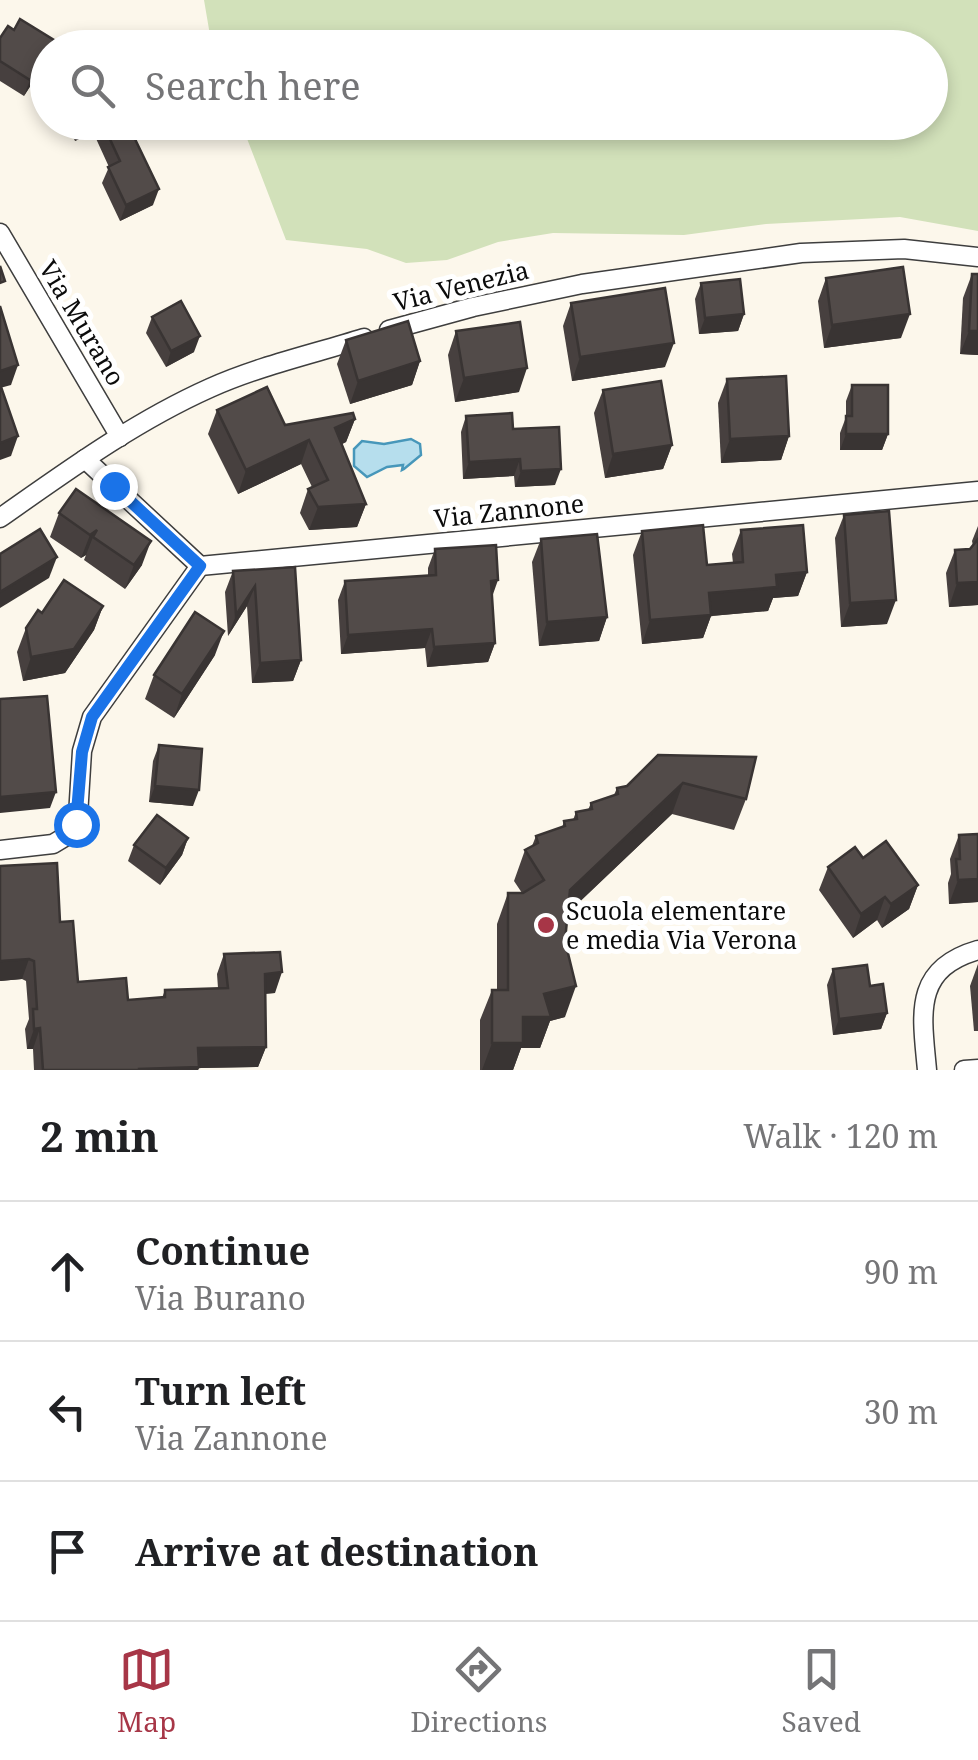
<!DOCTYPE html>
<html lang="en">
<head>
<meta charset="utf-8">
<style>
  body { margin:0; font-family:"Noto Serif",serif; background:#f6f6f6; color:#202124 }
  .stop { position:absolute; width:30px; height:30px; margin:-22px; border:8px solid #1a73e8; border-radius:50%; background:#fff }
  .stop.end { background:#1a73e8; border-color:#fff; box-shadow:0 2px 10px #0008 }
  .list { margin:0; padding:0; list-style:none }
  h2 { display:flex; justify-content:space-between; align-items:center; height:130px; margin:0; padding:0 40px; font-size:42px }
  h2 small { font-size:32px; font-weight:400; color:#757577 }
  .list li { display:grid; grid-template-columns:65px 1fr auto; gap:30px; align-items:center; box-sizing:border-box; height:140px; padding:0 40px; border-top:2px solid #e0e0e0 }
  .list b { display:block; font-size:38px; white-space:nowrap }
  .list p { margin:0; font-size:32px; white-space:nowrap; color:#757577 }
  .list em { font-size:32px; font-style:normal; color:#757577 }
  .icon { flex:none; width:55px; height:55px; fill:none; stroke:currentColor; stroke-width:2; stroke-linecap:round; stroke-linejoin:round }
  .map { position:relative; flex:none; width:978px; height:1070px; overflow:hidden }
  .search { position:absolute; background:#fff; box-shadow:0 5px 15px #0003; left:30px; right:30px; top:30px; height:110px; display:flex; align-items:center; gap:25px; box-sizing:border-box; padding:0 35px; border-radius:55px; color:#757577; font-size:38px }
  .sheet { height:550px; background:#fff }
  nav { display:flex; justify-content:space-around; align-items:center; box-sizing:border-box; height:140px; border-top:2px solid #e0e0e0; background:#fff; font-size:28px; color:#757577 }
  nav a { display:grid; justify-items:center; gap:5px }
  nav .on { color:#a73647 }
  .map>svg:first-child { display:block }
  .green { fill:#d2e1ba }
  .water { fill:#b6deed; stroke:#4797ba; stroke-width:2.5 }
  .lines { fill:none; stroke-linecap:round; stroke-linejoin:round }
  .street-casing { stroke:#3e3e3e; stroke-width:21 }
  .street { stroke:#fff; stroke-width:18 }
  .wall { fill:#47403f }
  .shaded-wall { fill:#393433 }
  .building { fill:#524b49; stroke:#393433; stroke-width:2.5 }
  .route { stroke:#1a73e8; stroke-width:12 }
  .poi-dot { fill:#a73647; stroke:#fff; stroke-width:4 }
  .labels { text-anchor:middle; stroke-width:10; stroke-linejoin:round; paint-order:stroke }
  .street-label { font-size:25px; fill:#0b0b0b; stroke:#fff }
  .poi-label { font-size:25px; fill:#0b0b0b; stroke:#fff; text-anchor:start }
</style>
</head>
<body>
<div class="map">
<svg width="978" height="1070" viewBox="0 0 978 1070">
  <rect width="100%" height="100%" fill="#fcf7eb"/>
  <path class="green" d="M 204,0 L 978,0 L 978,231 L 900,217 L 766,224 L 684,235 L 553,233 L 498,242 L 447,260 L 406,263 L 367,249 L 286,240 L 241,123 L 930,122 L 930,48 L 212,47 Z"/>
  <path class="water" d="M 411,439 L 420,444 L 421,455 L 404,469 L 402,470 L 403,465 L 387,467 L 367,477 L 354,466 L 354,449 L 362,441 L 384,444 Z"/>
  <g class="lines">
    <g class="street-casing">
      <g id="street">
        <path d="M 0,233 L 120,437"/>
        <path d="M 389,330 L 473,307 L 582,284 L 801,253 L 904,249 L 978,257"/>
        <path d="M 85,459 L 200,566 L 978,491"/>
        <path d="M 0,518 C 67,471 134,422 210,388 C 259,366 313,354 364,338"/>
        <path d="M 0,850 L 53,844 L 73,832 L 78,816 L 82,751 L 92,717 L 200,566"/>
        <path d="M 927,1070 C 922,1015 912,969 978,950"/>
        <path d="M 964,1070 L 978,1069"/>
      </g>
    </g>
    <use href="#street" class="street"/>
  </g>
  <g class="wall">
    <path d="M 14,30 L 54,40 L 52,48 L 48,48 L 48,58 L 24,96 L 0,81 L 0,38 Z"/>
    <path d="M 66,122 L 124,122 L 153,205 L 120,221 L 102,183 L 109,167 L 93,132 L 75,141 Z"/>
    <path d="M 972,274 L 978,274 L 978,355 L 960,354 L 963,298 Z"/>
    <path d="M 826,278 L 901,338 L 824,348 L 818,301 Z"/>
    <path d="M 701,283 L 744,314 L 738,331 L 699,334 L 695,299 Z"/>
    <path d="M 571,303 L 665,367 L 572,381 L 563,326 Z"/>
    <path d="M 152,317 L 194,352 L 166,367 L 146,333 Z"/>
    <path d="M 456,331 L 519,392 L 455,402 L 448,355 Z"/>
    <path d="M 346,340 L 420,361 L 412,385 L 350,404 L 337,364 Z"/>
    <path d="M 727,379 L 789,436 L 781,460 L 721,463 L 718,403 Z"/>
    <path d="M 852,385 L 888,434 L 882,450 L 840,450 L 840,433 L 846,417 L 846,401 Z"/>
    <path d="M 603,390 L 672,445 L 663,469 L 605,478 L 594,413 Z"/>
    <path d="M 217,410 L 285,425 L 355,419 L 346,442 L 342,444 L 366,504 L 357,527 L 309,530 L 300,513 L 308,489 L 312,487 L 301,464 L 238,494 L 208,434 Z"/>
    <path d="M 466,416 L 513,429 L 555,485 L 515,487 L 514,476 L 463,479 L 461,432 Z"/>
    <path d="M 59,513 L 142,565 L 125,589 L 84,560 L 86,555 L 81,558 L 50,537 Z"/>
    <path d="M 844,515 L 887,624 L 841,627 L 835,538 Z"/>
    <path d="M 978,526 L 978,605 L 949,607 L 946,573 L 955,550 L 970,549 L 973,546 L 972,541 Z"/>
    <path d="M 741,530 L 807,572 L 798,596 L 773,598 L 768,611 L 711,616 L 703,638 L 642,644 L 633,555 L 642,531 L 707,565 L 733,563 L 732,554 Z"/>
    <path d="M 541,539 L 607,617 L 599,641 L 539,646 L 532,562 Z"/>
    <path d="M 435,549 L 492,597 L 495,643 L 488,662 L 427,667 L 425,648 L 341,654 L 338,600 L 345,581 L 428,576 L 428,568 Z"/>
    <path d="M 295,567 L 301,660 L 293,681 L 252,683 L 247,606 L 228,636 L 225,592 L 233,571 Z"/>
    <path d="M 103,606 L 94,630 L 65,673 L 23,681 L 17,652 L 26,628 L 42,613 Z"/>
    <path d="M 215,655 L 174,718 L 145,699 L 154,675 Z"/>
    <path d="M 159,745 L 193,806 L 149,802 L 153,761 Z"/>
    <path d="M 658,755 L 746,799 L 734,830 L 672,814 L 568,913 L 565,941 L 565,1017 L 550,1021 L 540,1048 L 521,1048 L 513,1070 L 480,1070 L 480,1020 L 492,990 L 497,990 L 497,924 L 508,893 L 522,893 L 514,881 L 525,850 L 532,846 L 536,836 L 562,828 L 564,821 L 573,820 L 576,812 L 588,810 L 591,803 L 614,795 L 617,788 L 627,786 Z"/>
    <path d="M 978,834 L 978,902 L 949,904 L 948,883 L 951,874 L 950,859 L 959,835 Z"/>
    <path d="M 188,838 L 182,855 L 160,885 L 128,861 L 134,845 Z"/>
    <path d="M 863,858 L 918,885 L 909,909 L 882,928 L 877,920 L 853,938 L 819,890 L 828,867 Z"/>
    <path d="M 60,922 L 78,982 L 128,1000 L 162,998 L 165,990 L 218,988 L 217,974 L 224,954 L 275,993 L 265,994 L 266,1047 L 258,1067 L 199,1068 L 198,1070 L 34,1070 L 33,1049 L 27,1049 L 25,1029 L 29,1019 L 26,981 L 22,979 L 0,981 Z"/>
    <path d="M 978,964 L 978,1031 L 974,1031 L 970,986 Z"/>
    <path d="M 833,969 L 887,1013 L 881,1029 L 833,1035 L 827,985 Z"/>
  </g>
  <g class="shaded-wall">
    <path d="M 48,52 L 48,58 L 24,96 L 30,80 Z"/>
    <path d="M 86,122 L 96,122 L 93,132 L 75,141 L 81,125 Z"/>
    <path d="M 159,189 L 153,205 L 120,221 L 126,205 Z"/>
    <path d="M 744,314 L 738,331 L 699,334 L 705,318 Z"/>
    <path d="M 910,314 L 901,338 L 824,348 L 832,325 Z"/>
    <path d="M 969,331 L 978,331 L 978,355 L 960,354 Z"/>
    <path d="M 200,336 L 194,352 L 166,367 L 171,351 Z"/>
    <path d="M 674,343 L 665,367 L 572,381 L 580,357 Z"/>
    <path d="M 420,361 L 412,385 L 350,404 L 358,381 Z"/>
    <path d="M 18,365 L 11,385 L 0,388 L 0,371 Z"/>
    <path d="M 527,368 L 519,392 L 455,402 L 464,378 Z"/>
    <path d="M 355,419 L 346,442 L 326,452 L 335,428 Z"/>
    <path d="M 846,434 L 888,434 L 882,450 L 840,450 Z"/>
    <path d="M 18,436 L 11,456 L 0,460 L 0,443 Z"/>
    <path d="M 789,436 L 781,460 L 721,463 L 730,439 Z"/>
    <path d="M 309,440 L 301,464 L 238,494 L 246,470 Z"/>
    <path d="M 672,445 L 663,469 L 605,478 L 613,454 Z"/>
    <path d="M 520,459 L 514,476 L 463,479 L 469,462 Z"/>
    <path d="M 561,469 L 555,485 L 515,487 L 521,471 Z"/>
    <path d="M 366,504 L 357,527 L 309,530 L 318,507 Z"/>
    <path d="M 97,530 L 93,537 L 86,555 L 81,558 L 90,535 Z"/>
    <path d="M 151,541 L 142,565 L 125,589 L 134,565 Z"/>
    <path d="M 57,557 L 49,578 L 0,608 L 0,592 Z"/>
    <path d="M 807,572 L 798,596 L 773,598 L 768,611 L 711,616 L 703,638 L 642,644 L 650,620 L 709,593 L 776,575 Z"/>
    <path d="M 498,580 L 491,600 L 491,581 Z"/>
    <path d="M 978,582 L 978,605 L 949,607 L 957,583 Z"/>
    <path d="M 255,586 L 247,606 L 228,636 L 236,615 Z"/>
    <path d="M 896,600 L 887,624 L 841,627 L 850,603 Z"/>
    <path d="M 103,606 L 94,630 L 65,673 L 23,681 L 31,657 Z"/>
    <path d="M 607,617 L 599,641 L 539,646 L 547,622 Z"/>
    <path d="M 432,629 L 425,648 L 341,654 L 348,635 Z"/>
    <path d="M 224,631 L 215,655 L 174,718 L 182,694 Z"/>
    <path d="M 495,643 L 488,662 L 427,667 L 434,647 Z"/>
    <path d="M 301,660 L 293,681 L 252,683 L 260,663 Z"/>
    <path d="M 683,783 L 672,814 L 559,921 L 570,890 Z"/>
    <path d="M 155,786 L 199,790 L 193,806 L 149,802 Z"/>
    <path d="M 56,792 L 50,808 L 0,813 L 0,797 Z"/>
    <path d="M 188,838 L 182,855 L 160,885 L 166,868 Z"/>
    <path d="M 978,879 L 978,902 L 949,904 L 958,880 Z"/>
    <path d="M 918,885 L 909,909 L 882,928 L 891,904 Z"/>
    <path d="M 885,897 L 877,920 L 853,938 L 861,914 Z"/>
    <path d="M 29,959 L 22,979 L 0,981 L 0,961 Z"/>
    <path d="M 282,972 L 275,993 L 257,994 L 265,974 Z"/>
    <path d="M 576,986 L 565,1017 L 550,1021 L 540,1048 L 521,1048 L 513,1070 L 482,1070 L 492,1043 L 523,1017 L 544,994 Z"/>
    <path d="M 887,1013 L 881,1029 L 833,1035 L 839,1019 Z"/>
    <path d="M 40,1028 L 33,1049 L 27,1049 L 34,1029 Z"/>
    <path d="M 266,1047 L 258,1067 L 199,1068 L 198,1070 L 139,1070 L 198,1048 Z"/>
  </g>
  <g class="building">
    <path d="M 20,19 L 54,40 L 50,48 L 48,48 L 48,52 L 30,80 L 0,61 L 0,38 L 8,26 L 14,30 Z"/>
    <path d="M 102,122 L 124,122 L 131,138 L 134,137 L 159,189 L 126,205 L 108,167 L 120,161 Z"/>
    <path d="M 0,266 L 5,281 L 0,283 Z"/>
    <path d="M 903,267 L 910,314 L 832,325 L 826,278 Z"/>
    <path d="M 972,274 L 978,274 L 978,331 L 969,331 Z"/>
    <path d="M 740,279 L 744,314 L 705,318 L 701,283 Z"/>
    <path d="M 665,288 L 674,343 L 580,357 L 571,303 Z"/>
    <path d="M 181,301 L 200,336 L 171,351 L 152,317 Z"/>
    <path d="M 0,306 L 18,365 L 0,371 Z"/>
    <path d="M 408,321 L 420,361 L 358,381 L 346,340 Z"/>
    <path d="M 520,322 L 527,368 L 464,378 L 456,331 Z"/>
    <path d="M 786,376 L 789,436 L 730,439 L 727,379 Z"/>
    <path d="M 661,381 L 672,445 L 613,454 L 603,390 Z"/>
    <path d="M 0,384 L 18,436 L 0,443 Z"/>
    <path d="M 852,385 L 888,385 L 888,434 L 846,434 L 846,416 L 852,416 Z"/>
    <path d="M 267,387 L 285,425 L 353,413 L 355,419 L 335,428 L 366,504 L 318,507 L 308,489 L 328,480 L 309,440 L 246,470 L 217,410 Z"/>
    <path d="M 512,413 L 513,429 L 559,427 L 561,469 L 521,471 L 520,459 L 469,462 L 466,416 Z"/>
    <path d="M 76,489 L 151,541 L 134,565 L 93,537 L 97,530 L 90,535 L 59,513 Z"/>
    <path d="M 889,511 L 896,600 L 850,603 L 844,515 Z"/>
    <path d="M 703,525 L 707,565 L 743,562 L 741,530 L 803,525 L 807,572 L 776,575 L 777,587 L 709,593 L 711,615 L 650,620 L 642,531 Z"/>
    <path d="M 40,529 L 57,557 L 0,592 L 0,554 Z"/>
    <path d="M 597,534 L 607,617 L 547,622 L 541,539 Z"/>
    <path d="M 978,539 L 978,582 L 957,583 L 955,550 L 970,549 Z"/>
    <path d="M 496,545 L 498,580 L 491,581 L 495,643 L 434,647 L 432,629 L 348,635 L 345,581 L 436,575 L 435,549 Z"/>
    <path d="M 295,567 L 301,660 L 260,663 L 255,586 L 236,615 L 233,571 Z"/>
    <path d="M 64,580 L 103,606 L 74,649 L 31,657 L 26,628 L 38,610 L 42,613 Z"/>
    <path d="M 195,612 L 224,631 L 182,694 L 154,675 Z"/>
    <path d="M 47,696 L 56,792 L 0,797 L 0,699 Z"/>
    <path d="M 159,745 L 202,749 L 199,790 L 155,786 Z"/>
    <path d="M 658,755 L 756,757 L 746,799 L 683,783 L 570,890 L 565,941 L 576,986 L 544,994 L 551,1017 L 523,1017 L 523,1043 L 492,1043 L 492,990 L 508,990 L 508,893 L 523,893 L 544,880 L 525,850 L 538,843 L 536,836 L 565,826 L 564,821 L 577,819 L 576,812 L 592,809 L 591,803 L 618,794 L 617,788 L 627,786 Z"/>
    <path d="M 157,815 L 188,838 L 166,868 L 134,845 Z"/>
    <path d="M 978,834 L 978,879 L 958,880 L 956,859 L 960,859 L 959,835 Z"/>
    <path d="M 886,841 L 918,885 L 891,904 L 885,897 L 861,914 L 828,867 L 855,847 L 863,858 Z"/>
    <path d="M 57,863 L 60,922 L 73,921 L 78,982 L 126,978 L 128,1000 L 165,997 L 165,990 L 228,988 L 224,954 L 280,952 L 282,972 L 265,974 L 266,1047 L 198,1048 L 199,1067 L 139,1069 L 139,1070 L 43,1070 L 40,1028 L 34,1029 L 33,1009 L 37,1009 L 34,961 L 29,959 L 0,961 L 0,866 Z"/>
    <path d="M 867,965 L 870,986 L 883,984 L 887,1013 L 839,1019 L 833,969 Z"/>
  </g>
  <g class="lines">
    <path class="route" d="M 76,824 L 82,752 L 92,717 L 200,566 L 114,486"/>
  </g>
  <circle class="poi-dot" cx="546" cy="925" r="10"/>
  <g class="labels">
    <g class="street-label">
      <text transform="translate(461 286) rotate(-14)" y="9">Via Venezia</text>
      <text transform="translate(82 323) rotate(59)" y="9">Via Murano</text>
      <text transform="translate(509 511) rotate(-6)" y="9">Via Zannone</text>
    </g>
    <g class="poi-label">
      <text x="566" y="920">Scuola elementare<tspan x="566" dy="29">e media Via Verona</tspan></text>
    </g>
  </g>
</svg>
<div class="stop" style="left:76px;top:824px"></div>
<div class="stop end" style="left:114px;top:486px"></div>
<div class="search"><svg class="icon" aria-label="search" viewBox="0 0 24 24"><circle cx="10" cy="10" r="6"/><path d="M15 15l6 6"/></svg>Search here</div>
</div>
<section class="sheet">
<h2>2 min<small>Walk · 120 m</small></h2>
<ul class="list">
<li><svg class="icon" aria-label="ahead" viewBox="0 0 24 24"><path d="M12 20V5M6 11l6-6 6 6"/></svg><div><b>Continue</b><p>Via Burano</p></div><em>90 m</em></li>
<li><svg class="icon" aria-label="left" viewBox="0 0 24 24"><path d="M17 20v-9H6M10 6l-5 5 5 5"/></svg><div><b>Turn left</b><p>Via Zannone</p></div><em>30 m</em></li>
<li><svg class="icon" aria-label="arrive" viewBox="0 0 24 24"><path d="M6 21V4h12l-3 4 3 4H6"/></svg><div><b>Arrive at destination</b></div></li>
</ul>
</section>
<nav>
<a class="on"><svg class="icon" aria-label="map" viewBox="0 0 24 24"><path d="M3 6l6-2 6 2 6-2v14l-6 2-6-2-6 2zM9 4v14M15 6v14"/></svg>Map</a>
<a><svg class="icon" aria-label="directions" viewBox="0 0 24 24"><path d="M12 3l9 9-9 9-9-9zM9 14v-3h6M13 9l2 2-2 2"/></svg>Directions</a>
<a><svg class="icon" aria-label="saved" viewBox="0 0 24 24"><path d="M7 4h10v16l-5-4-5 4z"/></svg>Saved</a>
</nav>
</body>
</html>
